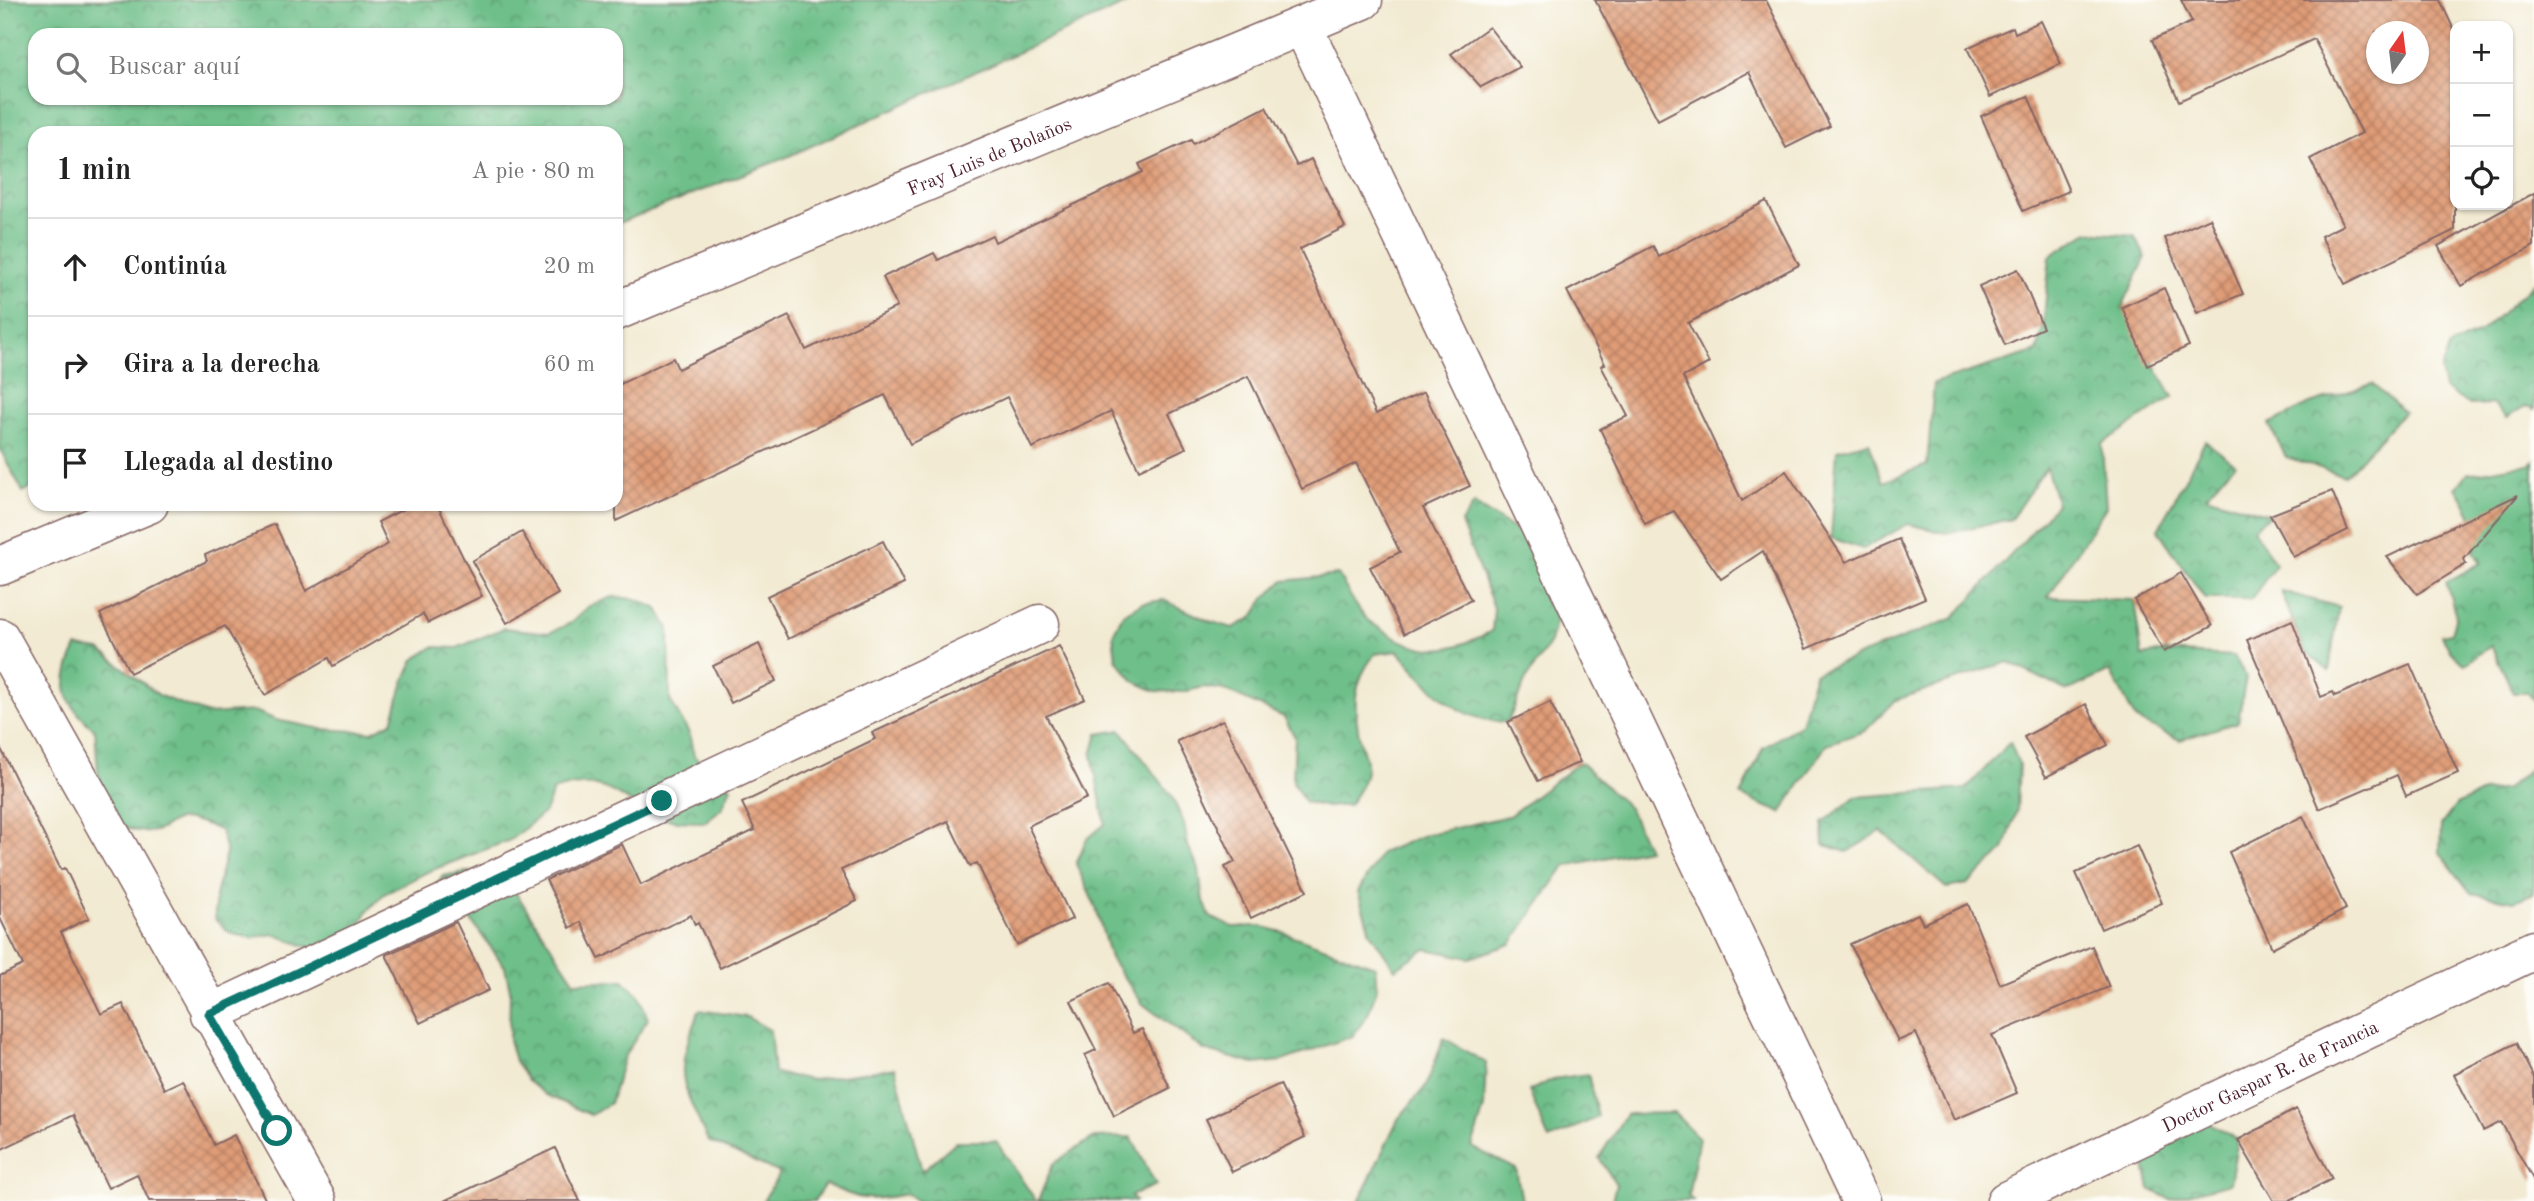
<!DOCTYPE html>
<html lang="es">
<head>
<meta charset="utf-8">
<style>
  body { margin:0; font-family:"Old Standard TT",serif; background:#f2f2f2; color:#222 }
  .controls { position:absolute; right:21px; top:21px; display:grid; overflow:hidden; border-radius:14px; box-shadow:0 2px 5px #0004 }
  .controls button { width:63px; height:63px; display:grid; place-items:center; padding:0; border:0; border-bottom:2px solid #e0e0e0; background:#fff; color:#222; font:35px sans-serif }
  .compass { position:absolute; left:2366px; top:21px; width:63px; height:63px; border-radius:50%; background:#fff; box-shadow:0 2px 5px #0004; rotate:14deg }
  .stop { position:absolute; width:21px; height:21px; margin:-16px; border:5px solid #0f766e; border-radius:50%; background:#fff }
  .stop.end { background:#0f766e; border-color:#fff; box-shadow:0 2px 7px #0008 }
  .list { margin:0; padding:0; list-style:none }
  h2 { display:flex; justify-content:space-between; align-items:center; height:91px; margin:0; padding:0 28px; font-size:30px }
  h2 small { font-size:23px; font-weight:400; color:#767676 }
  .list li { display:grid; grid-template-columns:46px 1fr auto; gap:21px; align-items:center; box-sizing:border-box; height:98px; padding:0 28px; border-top:2px solid #e0e0e0 }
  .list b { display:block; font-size:26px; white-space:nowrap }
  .list em { font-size:23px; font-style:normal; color:#767676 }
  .icon { flex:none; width:38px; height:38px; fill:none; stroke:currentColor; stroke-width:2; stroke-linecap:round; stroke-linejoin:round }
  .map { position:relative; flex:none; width:2534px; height:1201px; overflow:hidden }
  .search { position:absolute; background:#fff; box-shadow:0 2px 5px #0004; left:28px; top:28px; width:595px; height:77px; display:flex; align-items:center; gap:18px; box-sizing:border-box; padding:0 24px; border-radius:21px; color:#767676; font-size:26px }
  .panel { position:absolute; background:#fff; box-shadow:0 2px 5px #0004; left:28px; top:126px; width:595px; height:385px; border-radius:21px }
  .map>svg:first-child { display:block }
  .forest { fill:url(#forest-crowns); stroke:#5c6f5a; stroke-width:2; fill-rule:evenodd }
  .building { fill:url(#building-cross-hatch); fill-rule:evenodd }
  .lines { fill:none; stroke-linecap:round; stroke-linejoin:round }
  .minor-casing { stroke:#856665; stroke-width:41 }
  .minor { stroke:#fff; stroke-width:38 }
  .route { stroke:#0f766e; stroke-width:9 }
  .labels { text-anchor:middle; stroke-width:5; stroke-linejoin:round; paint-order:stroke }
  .street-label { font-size:19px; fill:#4a1f2b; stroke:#fdfcf7 }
</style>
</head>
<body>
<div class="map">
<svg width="2534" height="1201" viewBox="0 0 2534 1201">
  <defs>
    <pattern id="forest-crowns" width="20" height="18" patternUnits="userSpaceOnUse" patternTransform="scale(1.75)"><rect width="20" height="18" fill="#6ebf8a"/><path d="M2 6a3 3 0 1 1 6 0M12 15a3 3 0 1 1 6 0" fill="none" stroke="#5c9b71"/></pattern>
    <pattern id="building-cross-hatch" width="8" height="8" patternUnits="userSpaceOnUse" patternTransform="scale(1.75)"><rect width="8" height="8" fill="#df9c77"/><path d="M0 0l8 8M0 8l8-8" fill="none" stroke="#b77f62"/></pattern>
  </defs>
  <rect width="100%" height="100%" fill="#fdfcf7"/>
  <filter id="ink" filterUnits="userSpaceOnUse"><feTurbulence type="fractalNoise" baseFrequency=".0143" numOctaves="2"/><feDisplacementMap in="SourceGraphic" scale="14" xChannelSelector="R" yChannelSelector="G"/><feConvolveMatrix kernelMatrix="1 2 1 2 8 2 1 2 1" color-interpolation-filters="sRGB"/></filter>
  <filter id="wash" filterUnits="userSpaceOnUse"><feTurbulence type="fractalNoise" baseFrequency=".00686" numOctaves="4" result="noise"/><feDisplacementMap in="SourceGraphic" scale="28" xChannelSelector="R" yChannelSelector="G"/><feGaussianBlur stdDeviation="1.57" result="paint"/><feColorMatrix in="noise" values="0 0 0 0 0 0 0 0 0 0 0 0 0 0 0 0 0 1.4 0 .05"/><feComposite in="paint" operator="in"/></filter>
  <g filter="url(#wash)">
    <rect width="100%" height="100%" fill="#f2ead2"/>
    <g class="forest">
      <path d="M 0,0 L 1134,0 L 787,157 L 616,224 L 616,133 L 35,133 L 35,486 L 23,492 L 0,449 ZM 35,35 L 616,35 L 616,98 L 35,98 Z"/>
      <path d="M 2088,232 L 2134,236 L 2146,257 L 2122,307 L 2173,397 L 2102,444 L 2106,507 L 2048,597 L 2134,600 L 2142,656 L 2164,652 L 2234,656 L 2246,677 L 2238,722 L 2180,740 L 2136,720 L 2110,671 L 2067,691 L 2008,662 L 1896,700 L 1865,731 L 1827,744 L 1781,813 L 1741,796 L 1763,748 L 1801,724 L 1815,673 L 1954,618 L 2057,504 L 2046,467 L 2011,519 L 1946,533 L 1908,524 L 1863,549 L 1831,538 L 1837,450 L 1869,442 L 1883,482 L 1927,465 L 1934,383 L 2037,351 L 2043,328 L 2050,256 Z"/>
      <path d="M 2534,283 L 2534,409 L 2527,406 L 2507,418 L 2492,404 L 2469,405 L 2444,388 L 2440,371 L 2450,346 L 2481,332 Z"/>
      <path d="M 2372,384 L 2404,412 L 2345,476 L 2286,457 L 2269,424 L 2310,404 Z"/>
      <path d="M 2205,441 L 2235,464 L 2206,496 L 2270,515 L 2253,529 L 2276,565 L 2251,599 L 2205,599 L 2158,530 Z"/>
      <path d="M 2534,460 L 2534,701 L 2528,693 L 2514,693 L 2491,646 L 2465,664 L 2450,651 L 2442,635 L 2451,633 L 2456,616 L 2446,582 L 2481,563 L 2474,552 C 2480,526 2470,510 2456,488 L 2468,473 C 2489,473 2508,465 2530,465 Z"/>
      <path d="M 1474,504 L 1517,531 L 1531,551 L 1543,571 L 1556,620 L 1550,642 L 1525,681 L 1508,722 C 1456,722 1430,687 1398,651 L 1375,654 C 1352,683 1353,705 1360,740 C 1362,749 1367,758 1366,767 C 1366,782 1357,793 1349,805 L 1327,807 L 1305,802 L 1293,782 L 1295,737 L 1284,717 L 1224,690 L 1204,687 L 1183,692 L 1155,691 L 1134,681 L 1116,659 L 1113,634 L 1123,614 L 1142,603 L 1164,600 L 1209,621 L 1233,628 L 1252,618 L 1266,597 L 1283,581 L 1338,575 C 1346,588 1354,604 1364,616 C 1369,623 1378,627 1386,632 C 1424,657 1452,652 1492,631 L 1494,608 L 1461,523 Z"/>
      <path d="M 2281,591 L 2339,607 L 2329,671 L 2304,650 Z"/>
      <path d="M 613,597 L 636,599 L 658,609 L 669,629 L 670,700 L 689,733 L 694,756 L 731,787 L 722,808 L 705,822 C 689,822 671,822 656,815 C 614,798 605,773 553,791 L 545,812 L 510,840 L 427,872 L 384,894 L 367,912 L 355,935 L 316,950 L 273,934 L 252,938 L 230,933 L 215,919 L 215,896 L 226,853 L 221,831 C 208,825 190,816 174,821 C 168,824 162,830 155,831 C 93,838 99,771 95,730 C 63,703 58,685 77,647 L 100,650 L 160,696 L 208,714 L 255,711 L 276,720 L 322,729 L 372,732 L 392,722 L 404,681 L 414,660 L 433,647 L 457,648 L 504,628 L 549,633 L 571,623 L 589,606 Z"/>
      <path d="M 1121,730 L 1171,795 L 1184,823 L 1188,846 L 1199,869 L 1202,895 L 1210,917 L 1233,927 L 1260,926 L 1282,932 L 1375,966 L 1377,988 L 1368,1014 L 1353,1036 L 1282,1061 L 1254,1064 L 1204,1050 L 1143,1004 L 1110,958 L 1096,908 L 1076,864 L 1086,840 L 1105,824 L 1092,755 L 1098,734 Z"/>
      <path d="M 2010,742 L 2019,764 L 2017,810 L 2004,850 L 1968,884 L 1946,888 L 1881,831 L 1847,852 L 1824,845 L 1823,823 L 1855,797 L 1966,789 Z"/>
      <path d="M 1580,762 L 1629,808 L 1648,849 L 1565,866 L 1511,944 L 1470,958 L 1426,949 L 1395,969 L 1370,932 L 1358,892 L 1381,853 L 1424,835 L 1509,816 Z"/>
      <path d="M 2534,765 L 2534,893 L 2514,901 L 2471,893 L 2440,853 L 2441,825 L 2456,805 L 2483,792 L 2507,789 Z"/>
      <path d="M 465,872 L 491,873 L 510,884 L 575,982 L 623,980 L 639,995 L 648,1019 L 624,1057 L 610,1103 L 591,1115 L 546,1095 L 528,1081 L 515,1061 L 509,1040 L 510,990 L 505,967 L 467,915 L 446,910 L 428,894 L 443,876 Z"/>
      <path d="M 699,1010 L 747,1017 L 770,1030 L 774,1073 L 813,1080 L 895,1068 L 922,1171 L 957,1141 L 996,1141 L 1036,1201 L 916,1201 L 908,1194 C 866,1201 863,1201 825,1184 L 814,1201 L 763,1201 L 780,1173 L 708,1141 C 679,1076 674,1078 699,1010 Z"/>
      <path d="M 1444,1038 L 1486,1063 L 1484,1108 L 1472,1147 L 1516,1169 L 1522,1201 L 1359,1201 L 1398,1119 L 1426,1086 Z"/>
      <path d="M 1588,1074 L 1598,1117 L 1549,1140 L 1529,1091 L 1553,1079 Z"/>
      <path d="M 1674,1113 L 1699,1138 L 1688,1196 L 1693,1201 L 1612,1201 L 1616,1184 L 1599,1158 L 1626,1114 Z"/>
      <path d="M 2201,1118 L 2238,1140 L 2230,1183 L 2170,1199 L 2150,1189 L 2142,1152 Z"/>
      <path d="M 1131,1137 L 1156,1185 L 1131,1196 L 1135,1201 L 1038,1201 L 1053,1164 L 1093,1138 Z"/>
    </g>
    <g id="blocks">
      <g class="building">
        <path d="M 1595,0 L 1766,0 L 1830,126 L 1786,148 L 1749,72 L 1658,120 Z"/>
        <path d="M 2181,0 L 2440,0 L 2455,32 L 2455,230 L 2345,284 L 2321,236 L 2343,225 L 2310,159 L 2362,133 L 2314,39 L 2179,101 L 2152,40 L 2192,22 ZM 2376,32 L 2418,32 L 2418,74 L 2376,74 Z"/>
        <path d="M 2041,21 L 2061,64 L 1990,97 L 1967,48 L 2013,27 L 2015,33 Z"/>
        <path d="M 1489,27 L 1520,67 L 1481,87 L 1451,54 Z"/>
        <path d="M 2028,96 L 2069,191 L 2023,211 L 1981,116 Z"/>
        <path d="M 1266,107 L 1297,166 L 1311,159 L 1345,227 L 1300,249 L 1376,414 L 1424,392 L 1470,486 L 1423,508 L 1471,600 L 1404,634 L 1370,567 L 1400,552 L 1356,463 L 1302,489 L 1248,376 L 1169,414 L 1186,448 L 1139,470 L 1111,411 L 1032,448 L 1007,397 L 910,444 L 885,395 L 616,521 L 616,386 L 673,358 L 678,369 L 789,316 L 806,350 L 897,307 L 883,277 L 934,253 L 938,260 L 992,235 L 995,242 L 1143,172 L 1139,164 L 1191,140 L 1193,144 Z"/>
        <path d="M 2534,193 L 2534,246 L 2461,286 L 2438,246 Z"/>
        <path d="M 1766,201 L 1799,265 L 1688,323 L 1709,363 L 1683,377 L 1742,501 L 1786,471 L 1846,562 L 1899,539 L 1925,598 L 1806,649 L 1763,551 L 1721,579 L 1674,511 L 1645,524 L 1600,429 L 1628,416 L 1601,366 L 1605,364 L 1567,291 L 1653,246 L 1659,257 Z"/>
        <path d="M 2210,218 L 2243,294 L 2197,313 L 2165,238 Z"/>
        <path d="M 2018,269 L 2043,328 L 2005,345 L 1979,286 Z"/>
        <path d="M 2164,288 L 2189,346 L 2147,365 L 2122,307 Z"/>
        <path d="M 2332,491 L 2348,530 L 2293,557 L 2270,515 Z"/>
        <path d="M 2518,495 L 2464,559 L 2466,564 L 2417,594 L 2387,557 Z"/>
        <path d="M 413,504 L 437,504 L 482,596 L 428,623 L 423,614 L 333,666 L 329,658 L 265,695 L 225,626 L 130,673 L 100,614 L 207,561 L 205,555 L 275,524 L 306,591 L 388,544 L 378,522 Z"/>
        <path d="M 522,532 L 558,594 L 507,623 L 472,561 Z"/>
        <path d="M 883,541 L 904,584 L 788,639 L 767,596 Z"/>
        <path d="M 2181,573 L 2212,626 L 2164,652 L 2134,600 Z"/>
        <path d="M 2292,620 L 2321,697 L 2333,692 L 2335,696 L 2410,664 L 2458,773 L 2406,796 L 2397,775 L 2319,809 L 2247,640 Z"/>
        <path d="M 759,644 L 776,681 L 731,703 L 713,666 Z"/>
        <path d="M 1059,646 L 1085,699 L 1046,716 L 1087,798 L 1028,826 L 1072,919 L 1017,945 L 977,863 L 970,866 L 948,821 L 841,870 L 857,901 L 720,968 L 698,923 L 695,925 L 691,915 L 599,959 L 581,922 L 570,928 L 546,880 L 622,844 L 641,885 L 755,830 L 742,803 L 875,739 L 872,733 Z"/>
        <path d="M 1550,702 L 1580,762 L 1538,781 L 1508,722 Z"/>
        <path d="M 2086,704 L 2108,745 L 2046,777 L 2024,737 Z"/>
        <path d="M 1223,720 L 1307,891 L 1251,918 L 1225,867 L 1235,862 L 1177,741 Z"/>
        <path d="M 0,747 L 61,870 L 65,868 L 89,918 L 61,932 L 101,1014 L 123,1004 L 164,1089 L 183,1080 L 214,1145 L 234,1135 L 266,1201 L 149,1201 L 137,1174 L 108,1188 L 73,1115 L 0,1150 L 0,976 L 23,965 L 0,918 Z"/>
        <path d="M 2303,816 L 2346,909 L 2272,948 L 2229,852 Z"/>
        <path d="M 2137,846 L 2162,903 L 2101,929 L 2076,873 Z"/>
        <path d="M 1968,904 L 2000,984 L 2092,946 L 2109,987 L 1992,1035 L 2017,1093 L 1954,1120 L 1916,1033 L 1898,1041 L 1850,944 L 1918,914 L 1923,924 Z"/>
        <path d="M 456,922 L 489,990 L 420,1023 L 386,955 Z"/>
        <path d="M 1109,983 L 1133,1033 L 1142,1029 L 1170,1088 L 1114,1116 L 1085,1055 L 1096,1050 L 1071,1001 Z"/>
        <path d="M 2516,1043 L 2534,1078 L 2534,1181 L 2501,1122 L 2483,1131 L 2454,1074 Z"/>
        <path d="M 1280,1084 L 1305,1137 L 1232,1172 L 1206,1119 Z"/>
        <path d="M 2296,1109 L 2332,1179 L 2288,1201 L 2274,1201 L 2238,1140 Z"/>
        <path d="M 555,1148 L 580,1201 L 444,1201 Z"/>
      </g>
    </g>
  </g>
  <g filter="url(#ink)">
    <use href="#blocks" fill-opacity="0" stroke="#856665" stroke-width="2"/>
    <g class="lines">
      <g class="minor-casing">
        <g id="minor">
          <path d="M 1303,27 L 1861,1201"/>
          <path id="s1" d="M 616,311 L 1363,0"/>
          <path d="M 0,566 L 149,504"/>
          <path d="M 0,638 L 317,1201"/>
          <path d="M 209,1014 L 1040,624"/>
          <path id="s2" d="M 2006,1201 L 2534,950"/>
        </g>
      </g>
      <use href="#minor" class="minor"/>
    </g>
  </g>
  <g class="lines" filter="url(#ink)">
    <path class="route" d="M 277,1131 L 209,1014 L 662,801"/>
  </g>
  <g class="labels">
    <g class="street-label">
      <text dy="7" stroke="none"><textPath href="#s1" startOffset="404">Fray Luis de Bolaños</textPath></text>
      <text dy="7" stroke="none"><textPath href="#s2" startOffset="292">Doctor Gaspar R. de Francia</textPath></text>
    </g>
  </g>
</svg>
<div class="controls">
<button>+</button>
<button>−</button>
<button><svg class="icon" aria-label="locate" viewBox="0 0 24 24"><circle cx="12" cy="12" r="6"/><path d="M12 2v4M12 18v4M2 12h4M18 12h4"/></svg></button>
</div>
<svg class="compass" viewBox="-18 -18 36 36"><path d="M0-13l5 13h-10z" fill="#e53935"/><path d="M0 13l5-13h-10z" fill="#767676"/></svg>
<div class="stop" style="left:277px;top:1131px"></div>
<div class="stop end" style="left:662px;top:801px"></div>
<div class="search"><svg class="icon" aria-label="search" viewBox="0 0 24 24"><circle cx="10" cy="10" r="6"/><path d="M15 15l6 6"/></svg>Buscar aquí</div>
<section class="panel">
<h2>1 min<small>A pie · 80 m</small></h2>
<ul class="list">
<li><svg class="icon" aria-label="ahead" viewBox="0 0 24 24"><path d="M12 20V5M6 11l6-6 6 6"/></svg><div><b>Continúa</b></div><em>20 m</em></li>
<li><svg class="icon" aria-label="right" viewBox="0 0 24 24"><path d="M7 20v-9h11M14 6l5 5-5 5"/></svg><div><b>Gira a la derecha</b></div><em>60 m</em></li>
<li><svg class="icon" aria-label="arrive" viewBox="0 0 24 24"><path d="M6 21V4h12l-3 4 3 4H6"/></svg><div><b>Llegada al destino</b></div></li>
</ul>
</section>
</div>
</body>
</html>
